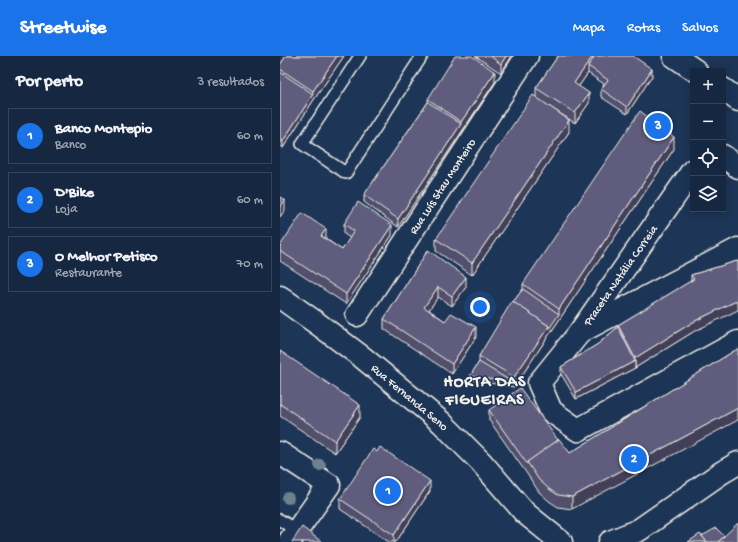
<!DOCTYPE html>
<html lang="pt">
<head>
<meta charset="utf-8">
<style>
  body { margin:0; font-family:"Gochi Hand",sans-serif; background:#1f3048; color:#f1f3f6 }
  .controls { position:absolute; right:12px; top:12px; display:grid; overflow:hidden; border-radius:0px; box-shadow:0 2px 10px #0003 }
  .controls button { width:36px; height:36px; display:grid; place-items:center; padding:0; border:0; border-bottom:1px solid #35445a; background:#162841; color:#f1f3f6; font:20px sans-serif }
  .you { position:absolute; left:200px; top:251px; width:14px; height:14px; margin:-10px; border:3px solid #fff; border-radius:50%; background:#1a73e8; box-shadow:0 0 0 6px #1a73e833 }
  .badge { display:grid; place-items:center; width:26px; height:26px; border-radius:50%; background:#1a73e8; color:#fff; font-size:13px; font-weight:700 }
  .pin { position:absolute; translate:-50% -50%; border:2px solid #fff; box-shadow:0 1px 4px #0006 }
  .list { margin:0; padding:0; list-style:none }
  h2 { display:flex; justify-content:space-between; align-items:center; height:52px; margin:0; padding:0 16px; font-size:17px }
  h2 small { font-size:13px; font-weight:400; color:#9ea6b1 }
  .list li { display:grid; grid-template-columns:26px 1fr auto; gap:12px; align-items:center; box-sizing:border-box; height:56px; margin:0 8px 8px; padding:0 8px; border:1px solid #35445a; border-radius:0px }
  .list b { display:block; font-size:15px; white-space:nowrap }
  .list p { margin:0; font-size:13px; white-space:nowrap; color:#9ea6b1 }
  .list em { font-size:13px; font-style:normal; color:#9ea6b1 }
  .icon { flex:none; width:22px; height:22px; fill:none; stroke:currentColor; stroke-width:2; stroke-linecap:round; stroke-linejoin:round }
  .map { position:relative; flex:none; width:458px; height:486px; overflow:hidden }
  header { display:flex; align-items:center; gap:24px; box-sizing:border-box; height:56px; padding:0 20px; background:#1a73e8; color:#fff }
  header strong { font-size:19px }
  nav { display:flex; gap:22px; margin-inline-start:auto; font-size:14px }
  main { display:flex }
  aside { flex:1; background:#162841 }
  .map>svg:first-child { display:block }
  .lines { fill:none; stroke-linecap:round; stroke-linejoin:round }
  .lane-casing { stroke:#f4f1e8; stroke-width:14 }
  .street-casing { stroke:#f4f1e8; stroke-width:25 }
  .secondary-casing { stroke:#f4f1e8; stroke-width:25 }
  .lane { stroke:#1d3557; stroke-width:11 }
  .street { stroke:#1d3557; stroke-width:22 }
  .secondary { stroke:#1d3557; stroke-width:22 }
  .tree { fill:#6e818f }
  .wall { fill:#514f6c; stroke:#f4f1e8 }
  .shaded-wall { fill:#424058; stroke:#f4f1e8 }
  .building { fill:#5e5c7d; stroke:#f4f1e8 }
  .labels { text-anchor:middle; stroke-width:3; stroke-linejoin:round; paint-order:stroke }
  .street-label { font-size:12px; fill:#f4f1e8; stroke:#1d3557 }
  .district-label { font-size:16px; font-weight:bold; letter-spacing:1px; fill:#f4f1e8; stroke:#1d3557 }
</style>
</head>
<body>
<header>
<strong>Streetwise</strong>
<nav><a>Mapa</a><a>Rotas</a><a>Salvos</a></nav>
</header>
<main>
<aside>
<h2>Por perto<small>3 resultados</small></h2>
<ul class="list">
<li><span class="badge">1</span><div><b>Banco Montepio</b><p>Banco</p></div><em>60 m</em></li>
<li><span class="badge">2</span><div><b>D'Bike</b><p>Loja</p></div><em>60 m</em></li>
<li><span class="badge">3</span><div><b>O Melhor Petisco</b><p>Restaurante</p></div><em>70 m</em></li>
</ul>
</aside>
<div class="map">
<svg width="458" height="486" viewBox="0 0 458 486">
  <rect width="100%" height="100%" fill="#1d3557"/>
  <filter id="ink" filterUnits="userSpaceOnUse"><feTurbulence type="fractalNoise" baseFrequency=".025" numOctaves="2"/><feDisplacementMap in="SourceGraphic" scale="8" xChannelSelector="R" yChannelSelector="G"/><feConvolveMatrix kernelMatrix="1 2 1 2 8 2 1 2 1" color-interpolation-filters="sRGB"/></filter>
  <g filter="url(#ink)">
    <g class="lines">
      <g class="lane-casing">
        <g id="lane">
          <path d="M 80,0 L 22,88 L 66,117 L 142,0"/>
          <path d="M 0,464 L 17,475"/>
        </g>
      </g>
      <g class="street-casing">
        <g id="street">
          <path d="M 394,0 L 416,15"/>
          <path d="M 443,33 L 458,44"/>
          <path d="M 443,100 L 458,111"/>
          <path d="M 413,114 L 300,276 L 458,193"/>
          <path d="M 0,241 L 38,268 L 82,301 L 161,366 L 201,406 L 245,457 L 281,486"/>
          <path d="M 77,259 L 247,0"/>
          <path d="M 300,276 L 259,327 L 271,355 L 298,374 L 458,286"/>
          <path d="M 0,397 L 49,429 L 9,486"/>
        </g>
      </g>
      <g class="secondary-casing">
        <path id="secondary" d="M 330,486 L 359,474 L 441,417 L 458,407"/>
      </g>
      <use href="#lane" class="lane"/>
      <use href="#street" class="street"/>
      <use href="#secondary" class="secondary"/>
    </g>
    <g class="tree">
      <circle cx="40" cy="409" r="6"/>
      <circle cx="8" cy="442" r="6"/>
    </g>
    <g class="wall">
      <path d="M 6,0 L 64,0 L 33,45 L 3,92 L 0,90 L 0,9 Z"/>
      <path d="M 195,0 L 232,0 L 221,17 Z"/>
      <path d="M 278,0 L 372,20 L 347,58 L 321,41 L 321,33 L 324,28 L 308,17 L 299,30 L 309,47 L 295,67 L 256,42 L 256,32 Z"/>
      <path d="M 215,26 L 118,171 L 84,146 L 84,139 L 148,46 L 148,43 Z"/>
      <path d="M 289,76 L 192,219 L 156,195 L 156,183 Z"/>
      <path d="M 394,93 L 234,331 L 190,324 L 190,320 L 199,306 L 199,300 L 233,246 L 243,233 L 243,228 Z"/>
      <path d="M 64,168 L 112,179 L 66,248 L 0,205 L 0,190 L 46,183 L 62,194 L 70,182 L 64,178 Z"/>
      <path d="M 148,194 L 186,231 L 172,250 L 158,241 L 149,254 L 165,265 L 196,281 L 172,318 L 104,273 L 104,263 Z"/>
      <path d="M 457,205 L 413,276 L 355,312 L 296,343 L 281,318 L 281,311 L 318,288 L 338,271 L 338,269 L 411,225 L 411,219 Z"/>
      <path d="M 0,295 L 80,361 L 55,397 L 0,360 Z"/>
      <path d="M 454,295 L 292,453 L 278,451 L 269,445 L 259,436 L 247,418 L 209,364 L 209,354 L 278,384 L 290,397 Z"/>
      <path d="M 150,435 L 116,486 L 109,486 L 60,453 L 60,443 Z"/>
    </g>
    <g class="shaded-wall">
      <path d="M 57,0 L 64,0 L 33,45 L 3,92 L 3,85 L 33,38 L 33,35 Z"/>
      <path d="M 226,0 L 232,0 L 221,17 L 221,8 Z"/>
      <path d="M 313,0 L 320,0 L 308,10 L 308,17 L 294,37 L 294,27 Z"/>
      <path d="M 372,13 L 372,20 L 347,58 L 347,51 Z"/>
      <path d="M 215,16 L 215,26 L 118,171 L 118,163 L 181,68 L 181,66 Z"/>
      <path d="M 309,37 L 309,47 L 295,67 L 295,57 Z"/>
      <path d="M 289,64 L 289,76 L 192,219 L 192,207 Z"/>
      <path d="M 394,81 L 394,93 L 234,331 L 234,321 L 269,270 L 279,258 L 279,253 Z"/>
      <path d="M 5,144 L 5,154 L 0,161 L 0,151 Z"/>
      <path d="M 112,169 L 112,179 L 66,248 L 66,238 Z"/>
      <path d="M 46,173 L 46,183 L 41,180 Z"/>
      <path d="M 186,221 L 186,231 L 172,250 L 172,240 Z"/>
      <path d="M 158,231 L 158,241 L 144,261 L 144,251 Z"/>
      <path d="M 458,244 L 458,254 L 413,276 L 355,312 L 355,302 L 413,266 Z"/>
      <path d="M 196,271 L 196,281 L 172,318 L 172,308 Z"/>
      <path d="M 355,305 L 355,312 L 296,343 L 296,336 Z"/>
      <path d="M 80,349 L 80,361 L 55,397 L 55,385 Z"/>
      <path d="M 458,352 L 458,364 L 292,453 L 292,441 Z"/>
      <path d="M 150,425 L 150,435 L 116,486 L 114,486 L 114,479 Z"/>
    </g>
    <g class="building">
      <path d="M 6,0 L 57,0 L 33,35 L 0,13 L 0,9 Z"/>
      <path d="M 175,0 L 192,0 L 215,16 L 181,66 L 148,43 Z"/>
      <path d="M 210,0 L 226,0 L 221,8 Z"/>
      <path d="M 278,0 L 313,0 L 294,27 L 309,37 L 295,57 L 256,32 Z"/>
      <path d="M 315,0 L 353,0 L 372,13 L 347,51 L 321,33 L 328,24 L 308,10 Z"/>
      <path d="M 0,16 L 33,38 L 3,85 L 0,83 Z"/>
      <path d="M 253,39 L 289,64 L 192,207 L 156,183 Z"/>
      <path d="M 148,46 L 181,68 L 118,163 L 84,139 Z"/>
      <path d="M 360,55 L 394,81 L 279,253 L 243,228 Z"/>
      <path d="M 0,141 L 5,144 L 0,151 Z"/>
      <path d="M 78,146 L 112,169 L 66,238 L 0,195 L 0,190 L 22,157 L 46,173 L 41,180 L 62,194 L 74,175 L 64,168 Z"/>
      <path d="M 148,194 L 186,221 L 172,240 L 158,231 L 144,251 L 165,265 L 171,257 L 196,271 L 172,308 L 104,263 Z"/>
      <path d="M 457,205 L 458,206 L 458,244 L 413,266 L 355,302 L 338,269 L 414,223 L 411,219 Z"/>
      <path d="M 243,233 L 279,258 L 269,273 L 269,270 L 233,246 Z"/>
      <path d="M 232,245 L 269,270 L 234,321 L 199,300 Z"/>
      <path d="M 338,271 L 355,305 L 296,336 L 281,311 L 318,288 Z"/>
      <path d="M 458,293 L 458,352 L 292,441 L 278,439 L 269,433 L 259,424 L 247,406 L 279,383 L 290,397 L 454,295 Z"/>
      <path d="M 0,295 L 80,349 L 55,385 L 0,348 Z"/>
      <path d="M 199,306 L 234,327 L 190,320 Z"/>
      <path d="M 240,332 L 278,384 L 247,406 L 247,408 L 209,354 Z"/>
      <path d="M 100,391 L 150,425 L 114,479 L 60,443 L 93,393 L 97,396 Z"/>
      <path d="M 458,467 L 458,486 L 438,486 Z"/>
      <path d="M 22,471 L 42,486 L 12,486 Z"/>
      <path d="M 436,472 L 444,480 L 438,486 L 427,486 L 422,480 Z"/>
      <path d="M 420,478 L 427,486 L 408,486 Z"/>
    </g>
  </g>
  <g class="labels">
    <g class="street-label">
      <text transform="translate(162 130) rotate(-57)" y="4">Rua Luís Stau Monteiro</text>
      <text transform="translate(340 219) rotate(-55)" y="4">Praceta Natália Correia</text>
      <text transform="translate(130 341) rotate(40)" y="4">Rua Fernanda Seno</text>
    </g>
    <g class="district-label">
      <text x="205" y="330">HORTA DAS<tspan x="205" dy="18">FIGUEIRAS</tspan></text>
    </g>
  </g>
</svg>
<div class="controls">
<button>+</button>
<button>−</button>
<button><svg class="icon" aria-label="locate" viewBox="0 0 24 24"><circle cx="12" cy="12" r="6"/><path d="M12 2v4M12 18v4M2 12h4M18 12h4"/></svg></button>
<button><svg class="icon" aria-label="layers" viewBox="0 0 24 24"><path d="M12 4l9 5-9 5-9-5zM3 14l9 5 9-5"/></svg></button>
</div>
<div class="you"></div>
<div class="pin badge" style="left:108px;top:435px">1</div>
<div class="pin badge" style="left:354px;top:403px">2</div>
<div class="pin badge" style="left:378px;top:70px">3</div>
</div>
</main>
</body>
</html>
